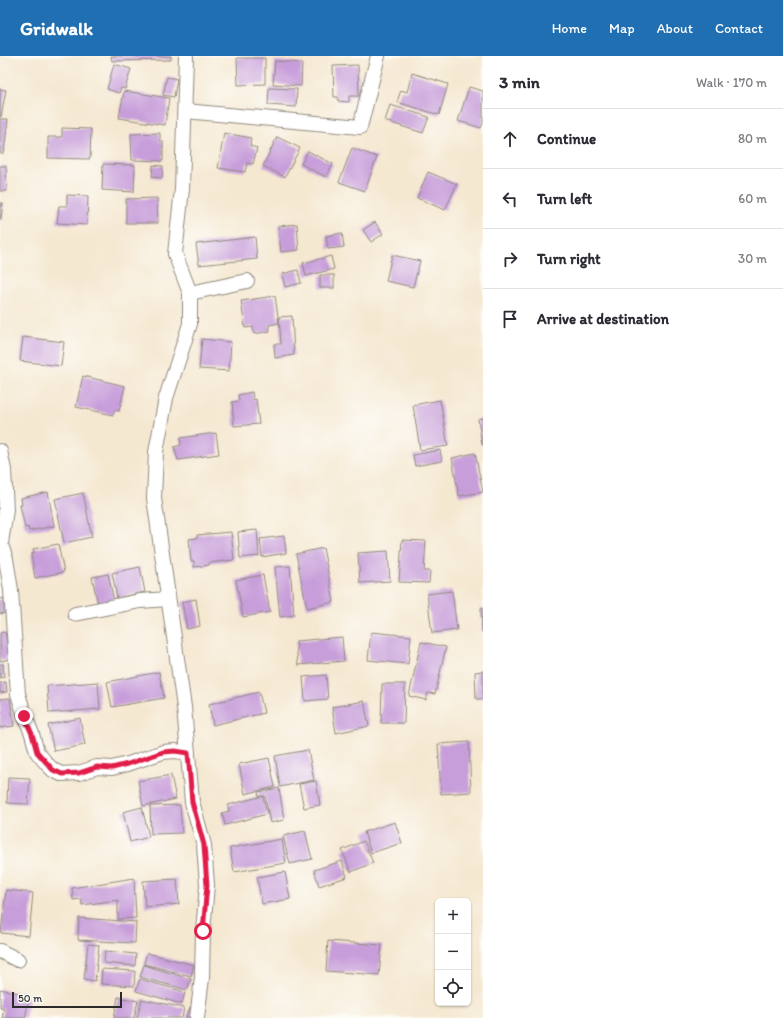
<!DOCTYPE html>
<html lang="en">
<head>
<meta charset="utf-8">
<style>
  body { margin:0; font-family:Itim,sans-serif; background:#f2f2f3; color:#2b2b33 }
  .controls { position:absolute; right:12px; bottom:12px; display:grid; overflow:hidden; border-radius:6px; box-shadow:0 1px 3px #0004 }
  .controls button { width:36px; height:36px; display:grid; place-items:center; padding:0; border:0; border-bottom:1px solid #e1e1e2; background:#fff; color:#2b2b33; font:20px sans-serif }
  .scale { position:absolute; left:12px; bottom:10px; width:110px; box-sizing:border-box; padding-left:4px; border:2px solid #2b2b2b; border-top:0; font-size:11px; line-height:14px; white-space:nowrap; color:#2b2b2b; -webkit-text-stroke:3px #fdfcf7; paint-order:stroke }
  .stop { position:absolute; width:12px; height:12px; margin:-9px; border:3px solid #e11d48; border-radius:50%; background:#fff }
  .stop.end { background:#e11d48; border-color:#fff; box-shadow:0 1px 4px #0008 }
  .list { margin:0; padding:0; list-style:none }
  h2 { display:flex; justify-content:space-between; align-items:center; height:52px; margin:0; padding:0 16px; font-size:17px }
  h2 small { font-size:13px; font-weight:400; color:#7c7c81 }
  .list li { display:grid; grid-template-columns:26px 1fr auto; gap:12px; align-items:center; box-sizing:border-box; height:60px; padding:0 16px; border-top:1px solid #e1e1e2 }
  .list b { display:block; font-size:15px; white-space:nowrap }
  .list em { font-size:13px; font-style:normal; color:#7c7c81 }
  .icon { flex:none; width:22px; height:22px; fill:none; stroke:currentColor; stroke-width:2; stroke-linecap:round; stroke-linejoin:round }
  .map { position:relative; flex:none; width:483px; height:962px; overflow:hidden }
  header { display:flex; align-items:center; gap:24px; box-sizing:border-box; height:56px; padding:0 20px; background:#1f6fb2; color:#fff }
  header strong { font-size:19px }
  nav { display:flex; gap:22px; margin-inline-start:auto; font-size:14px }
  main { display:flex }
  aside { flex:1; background:#fff }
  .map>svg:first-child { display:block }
  .building { fill:#c79eda }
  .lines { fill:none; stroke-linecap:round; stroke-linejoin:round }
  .street-casing { stroke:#908a7e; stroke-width:16 }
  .street { stroke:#fff; stroke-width:14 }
  .route { stroke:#e11d48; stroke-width:5 }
</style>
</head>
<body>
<header>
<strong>Gridwalk</strong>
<nav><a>Home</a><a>Map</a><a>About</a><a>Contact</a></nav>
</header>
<main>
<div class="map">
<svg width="483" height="962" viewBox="0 0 483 962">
  <rect width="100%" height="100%" fill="#fdfcf7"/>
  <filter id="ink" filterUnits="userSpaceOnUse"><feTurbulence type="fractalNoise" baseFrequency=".025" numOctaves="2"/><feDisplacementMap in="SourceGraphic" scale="8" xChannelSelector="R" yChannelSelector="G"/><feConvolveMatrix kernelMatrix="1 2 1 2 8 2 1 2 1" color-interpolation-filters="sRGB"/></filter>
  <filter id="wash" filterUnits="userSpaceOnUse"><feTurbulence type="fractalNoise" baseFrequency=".012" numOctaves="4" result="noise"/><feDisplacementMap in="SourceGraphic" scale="16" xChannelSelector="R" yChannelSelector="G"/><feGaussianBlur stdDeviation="0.9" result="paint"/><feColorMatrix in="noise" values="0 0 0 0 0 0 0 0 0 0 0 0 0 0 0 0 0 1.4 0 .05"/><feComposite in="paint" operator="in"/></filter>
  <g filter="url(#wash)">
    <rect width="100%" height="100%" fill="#f5e8d1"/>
    <g id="blocks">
      <g class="building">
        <path d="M 111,0 L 171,0 L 171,4 L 112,5 Z"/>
        <path d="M 237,2 L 265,2 L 265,28 L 238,29 Z"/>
        <path d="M 275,5 L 302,7 L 301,30 L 273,28 Z"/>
        <path d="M 114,8 L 131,13 L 125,33 L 121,32 L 119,37 L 107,33 Z"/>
        <path d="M 358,9 L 359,40 L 349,40 L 349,46 L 338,45 L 338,41 L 334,41 L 333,10 Z"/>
        <path d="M 412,17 L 448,28 L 439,59 L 397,46 L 401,34 L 407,36 Z"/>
        <path d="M 167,21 L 177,23 L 174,41 L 163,39 Z"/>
        <path d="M 469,31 L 483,35 L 483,67 L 481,72 L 458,65 Z"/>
        <path d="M 269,32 L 297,33 L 296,51 L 268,49 Z"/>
        <path d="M 0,33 L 6,34 L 1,61 L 0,61 Z"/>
        <path d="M 124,35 L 169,42 L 165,69 L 119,62 Z"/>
        <path d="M 390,49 L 429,61 L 423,77 L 385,65 Z"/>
        <path d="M 0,63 L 8,63 L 4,97 L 0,97 Z"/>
        <path d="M 62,72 L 91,73 L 90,103 L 48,102 L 48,81 L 62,81 Z"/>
        <path d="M 160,77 L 160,85 L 163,85 L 163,105 L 132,104 L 131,78 Z"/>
        <path d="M 224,77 L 251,82 L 250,90 L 257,92 L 253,108 L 247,107 L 245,116 L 218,112 Z"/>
        <path d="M 277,81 L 300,92 L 285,121 L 263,110 Z"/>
        <path d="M 352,92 L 377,101 L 365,135 L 339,126 Z"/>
        <path d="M 308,95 L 333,108 L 326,121 L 301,108 Z"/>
        <path d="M 103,108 L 135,109 L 134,136 L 102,134 Z"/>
        <path d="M 153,109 L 163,110 L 162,122 L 152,121 Z"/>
        <path d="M 0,110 L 6,110 L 7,135 L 0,135 Z"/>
        <path d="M 428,116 L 457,128 L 445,154 L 417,142 Z"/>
        <path d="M 67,139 L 88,140 L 87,169 L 57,167 L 59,150 L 67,150 Z"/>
        <path d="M 157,142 L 158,167 L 126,167 L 126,143 Z"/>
        <path d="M 0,147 L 3,147 L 1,164 L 0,164 Z"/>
        <path d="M 375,166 L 383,178 L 371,186 L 363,174 Z"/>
        <path d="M 297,168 L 299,194 L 281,196 L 278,170 Z"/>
        <path d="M 342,177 L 344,191 L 328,193 L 326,180 Z"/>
        <path d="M 255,181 L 257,203 L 199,209 L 196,188 Z"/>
        <path d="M 392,199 L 420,205 L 413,231 L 386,225 Z"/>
        <path d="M 331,200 L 334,213 L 306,220 L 303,207 Z"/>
        <path d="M 298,214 L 301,227 L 285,231 L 282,218 Z"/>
        <rect x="320" y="219" width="14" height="13"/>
        <path d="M 275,240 L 279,267 L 269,269 L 270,275 L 254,278 L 253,271 L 245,272 L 241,245 Z"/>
        <path d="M 292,260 L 294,299 L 275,302 L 274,288 L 281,288 L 279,261 Z"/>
        <path d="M 23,281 L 64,286 L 61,310 L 20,305 Z"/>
        <path d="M 202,283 L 231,286 L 229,315 L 199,313 Z"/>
        <path d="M 83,320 L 125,330 L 119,355 L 115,354 L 113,359 L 76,351 Z"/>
        <path d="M 252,336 L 253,344 L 256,343 L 259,368 L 234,370 L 232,346 L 239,345 L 238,339 Z"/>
        <path d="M 440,344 L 448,390 L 420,394 L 413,349 Z"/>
        <path d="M 483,362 L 483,389 L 482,389 L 478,363 Z"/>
        <path d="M 216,377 L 219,398 L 178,404 L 174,391 L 181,389 L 180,382 Z"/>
        <path d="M 440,394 L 442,405 L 415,410 L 413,399 Z"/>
        <path d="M 475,397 L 483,436 L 459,440 L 452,402 Z"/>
        <path d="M 48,436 L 54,470 L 29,475 L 28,471 L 25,472 L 20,449 L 22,449 L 21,442 Z"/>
        <path d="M 83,437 L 92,481 L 64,487 L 55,443 Z"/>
        <path d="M 257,474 L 259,500 L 240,502 L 238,476 Z"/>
        <path d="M 231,476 L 234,504 L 209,507 L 209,509 L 194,511 L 194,505 L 191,505 L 189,483 L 197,482 L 197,479 Z"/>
        <path d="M 284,480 L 286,497 L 262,501 L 260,483 Z"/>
        <path d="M 402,484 L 426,485 L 424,515 L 430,515 L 429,527 L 399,526 Z"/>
        <path d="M 58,488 L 64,516 L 35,522 L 31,498 L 34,497 L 33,493 Z"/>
        <path d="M 323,492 L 334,546 L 307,552 L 296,498 Z"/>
        <path d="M 388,495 L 390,525 L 360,527 L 358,497 Z"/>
        <path d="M 290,510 L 294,559 L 280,561 L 275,511 Z"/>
        <path d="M 140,511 L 145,536 L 117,542 L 112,517 Z"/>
        <path d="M 108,518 L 114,545 L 98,548 L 92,521 Z"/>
        <path d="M 263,519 L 270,556 L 243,561 L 236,524 Z"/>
        <path d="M 452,535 L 457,574 L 432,577 L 427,538 Z"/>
        <path d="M 9,541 L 12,556 L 0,558 L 0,543 Z"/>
        <path d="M 196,543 L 200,570 L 187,573 L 182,546 Z"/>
        <path d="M 481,552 L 483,552 L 483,576 L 482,576 Z"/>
        <path d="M 5,576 L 10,603 L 0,605 L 0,577 Z"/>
        <path d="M 371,576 L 411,580 L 408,608 L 368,604 Z"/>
        <path d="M 342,581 L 344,605 L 298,609 L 296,585 Z"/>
        <path d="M 421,586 L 446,591 L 435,638 L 428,637 L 426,644 L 409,640 Z"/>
        <path d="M 0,608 L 3,608 L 4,621 L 0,622 Z"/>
        <path d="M 483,615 L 483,643 L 476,643 L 475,616 Z"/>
        <path d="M 159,616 L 164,642 L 112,651 L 107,626 Z"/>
        <path d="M 326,619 L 328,643 L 305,645 L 303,621 Z"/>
        <path d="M 6,626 L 7,636 L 0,637 L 0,627 Z"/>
        <path d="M 98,626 L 100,653 L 49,657 L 47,630 Z"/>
        <path d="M 382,628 L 405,628 L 404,667 L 381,667 Z"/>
        <path d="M 259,636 L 264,657 L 213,669 L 209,648 Z"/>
        <path d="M 10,642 L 14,670 L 0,672 L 0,643 Z"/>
        <path d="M 364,645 L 369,670 L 336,677 L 332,651 Z"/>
        <path d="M 80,662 L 85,689 L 54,695 L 48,669 Z"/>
        <path d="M 469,686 L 471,736 L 441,738 L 438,688 Z"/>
        <path d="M 308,694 L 314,724 L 280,731 L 275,700 Z"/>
        <path d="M 269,702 L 275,731 L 245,738 L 239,708 Z"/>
        <path d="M 171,719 L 176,743 L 143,750 L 138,725 Z"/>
        <path d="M 8,721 L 30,722 L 28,748 L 7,747 Z"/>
        <path d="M 316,725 L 320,749 L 304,752 L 299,728 Z"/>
        <path d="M 279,732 L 284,764 L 270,767 L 265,740 L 259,741 L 258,736 Z"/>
        <path d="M 263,740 L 267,758 L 225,769 L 222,757 L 229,755 L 228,749 Z"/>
        <path d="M 180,749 L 182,777 L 151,778 L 150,750 Z"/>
        <path d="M 142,751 L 149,781 L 130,786 L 123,756 Z"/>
        <path d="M 395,766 L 402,787 L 371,797 L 364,776 Z"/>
        <path d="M 305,775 L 312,803 L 290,808 L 283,780 Z"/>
        <path d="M 282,783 L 286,807 L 234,816 L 230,792 Z"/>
        <path d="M 364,785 L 373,807 L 351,816 L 342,794 Z"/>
        <path d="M 342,805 L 347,821 L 319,830 L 314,814 Z"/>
        <path d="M 285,816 L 290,843 L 262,848 L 257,821 Z"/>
        <path d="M 134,822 L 136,862 L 118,863 L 118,844 L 82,849 L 81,843 L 73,844 L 72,832 Z"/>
        <path d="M 177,823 L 179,848 L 145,851 L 143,825 Z"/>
        <path d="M 6,834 L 33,837 L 29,880 L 1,877 Z"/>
        <path d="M 79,862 L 136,866 L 135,887 L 78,884 Z"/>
        <path d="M 328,885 L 382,889 L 379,919 L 326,915 Z"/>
        <path d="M 88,888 L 99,889 L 95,925 L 84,923 Z"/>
        <path d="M 105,895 L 136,898 L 135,910 L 104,907 Z"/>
        <path d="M 147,897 L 194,909 L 191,920 L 144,908 Z"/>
        <path d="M 144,909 L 191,923 L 187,934 L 140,921 Z"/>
        <path d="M 102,913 L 135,915 L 134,930 L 101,928 Z"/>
        <path d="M 140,923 L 185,936 L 182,948 L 136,935 Z"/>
        <path d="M 0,933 L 28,939 L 27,943 L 29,943 L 25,962 L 2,962 L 4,953 L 0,952 Z"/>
        <path d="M 118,941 L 138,945 L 134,962 L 114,962 Z"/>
        <path d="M 142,943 L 184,952 L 182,962 L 137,962 Z"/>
        <path d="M 190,951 L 197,953 L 194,962 L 186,962 Z"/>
      </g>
    </g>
  </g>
  <g filter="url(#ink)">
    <use href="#blocks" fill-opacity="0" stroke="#908a7e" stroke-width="1"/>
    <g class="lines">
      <g class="street-casing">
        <g id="street">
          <path d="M 186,0 L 182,133 L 175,198 L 190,237 L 190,268 L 166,342 L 156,396 L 154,442 L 184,651 L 192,746 L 204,789 L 207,829 L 203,875 L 202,922 L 197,962"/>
          <path d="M 185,55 L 360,71 L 378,0"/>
          <path d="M 190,237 L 247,225"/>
          <path d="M 0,395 L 4,414 L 6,454 L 1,487"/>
          <path d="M 0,486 L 6,503 L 11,534 L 18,638 L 25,660 L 32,678 L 37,696 L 47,708 L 53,714 L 61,718 L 79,717 L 97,711 L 112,712 L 128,708 L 163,696 L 175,695 L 188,697"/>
          <path d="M 75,558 L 140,545 L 168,543"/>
          <path d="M 0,895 L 18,904"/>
        </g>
      </g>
      <use href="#street" class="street"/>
    </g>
  </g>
  <g class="lines" filter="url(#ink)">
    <path class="route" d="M 24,660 L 32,678 L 37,696 L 53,714 L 62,718 L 79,717 L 97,711 L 112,712 L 128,708 L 163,696 L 175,695 L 188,697 L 192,746 L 204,789 L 207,829 L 203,875"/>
  </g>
</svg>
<div class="controls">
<button>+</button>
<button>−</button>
<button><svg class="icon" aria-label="locate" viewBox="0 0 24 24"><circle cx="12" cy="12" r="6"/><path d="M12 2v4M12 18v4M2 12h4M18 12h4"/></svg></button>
</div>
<div class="scale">50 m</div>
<div class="stop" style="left:203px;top:875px"></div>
<div class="stop end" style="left:24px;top:660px"></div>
</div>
<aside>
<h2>3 min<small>Walk · 170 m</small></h2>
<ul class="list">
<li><svg class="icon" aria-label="ahead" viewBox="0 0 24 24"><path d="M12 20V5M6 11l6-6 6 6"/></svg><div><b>Continue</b></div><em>80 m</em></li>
<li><svg class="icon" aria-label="left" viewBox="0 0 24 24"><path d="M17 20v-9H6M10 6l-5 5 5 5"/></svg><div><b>Turn left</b></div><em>60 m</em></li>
<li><svg class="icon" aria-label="right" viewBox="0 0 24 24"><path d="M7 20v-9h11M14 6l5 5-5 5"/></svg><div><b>Turn right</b></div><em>30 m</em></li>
<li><svg class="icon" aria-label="arrive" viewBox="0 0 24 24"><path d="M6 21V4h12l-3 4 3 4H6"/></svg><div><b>Arrive at destination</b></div></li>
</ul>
</aside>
</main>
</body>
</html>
